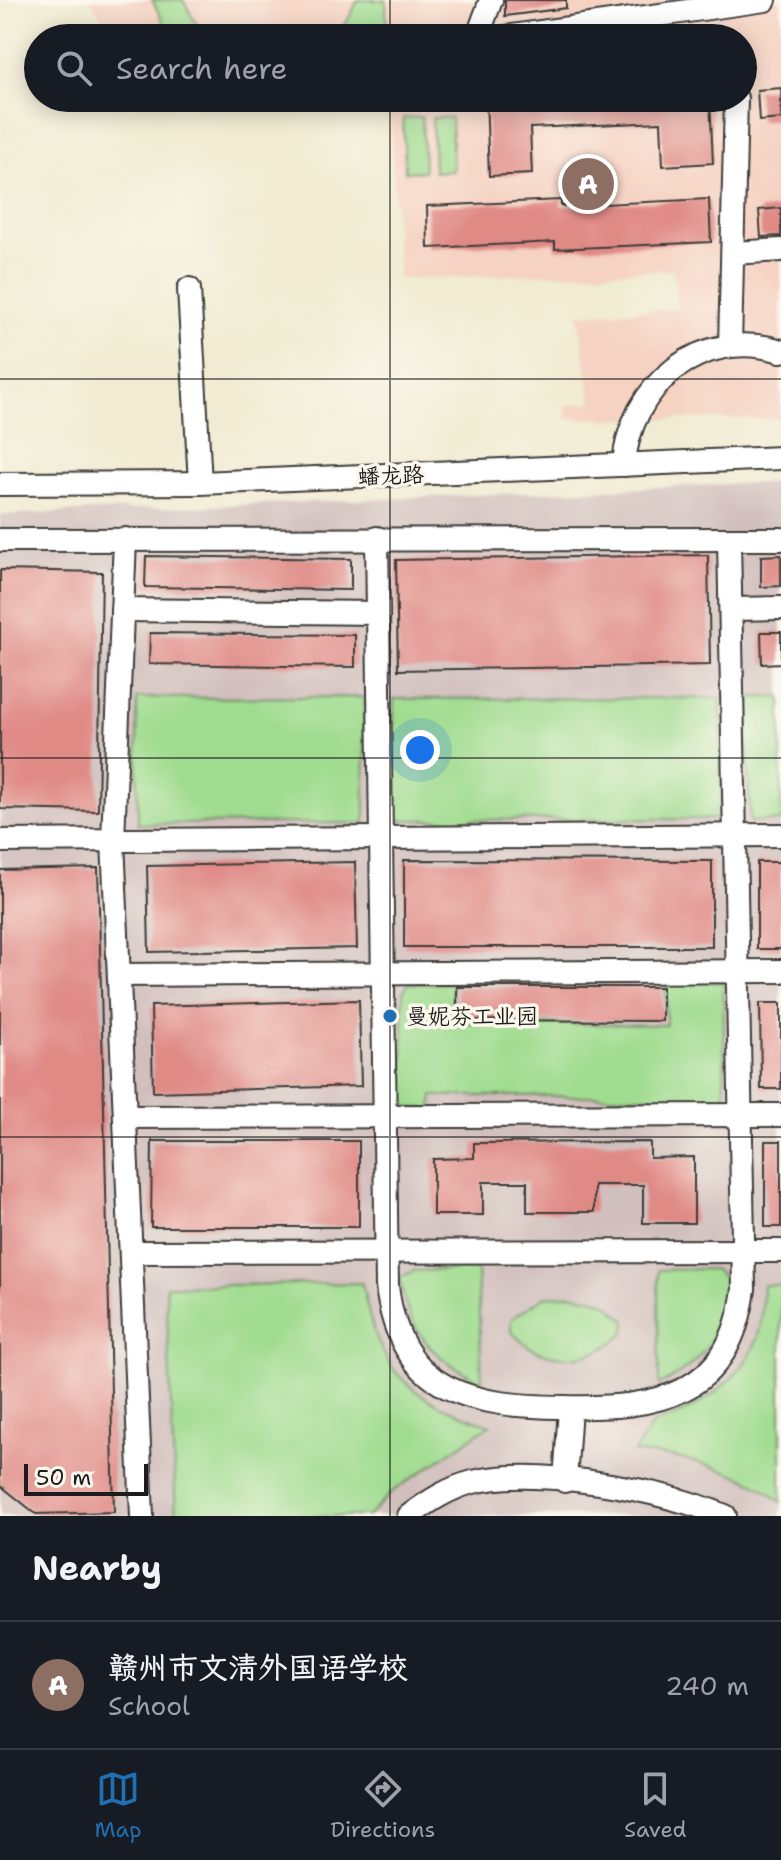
<!DOCTYPE html>
<html lang="en">
<head>
<meta charset="utf-8">
<style>
  body { margin:0; font-family:"Shantell Sans","LXGW WenKai TC",sans-serif; background:#20242c; color:#f1f3f6 }
  .scale { position:absolute; left:24px; bottom:20px; width:124px; box-sizing:border-box; padding-left:8px; border:4px solid #1c1c1c; border-top:0; font-size:22px; line-height:28px; white-space:nowrap; color:#1c1c1c; -webkit-text-stroke:6px #fbf7ec; paint-order:stroke }
  .you { position:absolute; left:420px; top:750px; width:28px; height:28px; margin:-20px; border:6px solid #fff; border-radius:50%; background:#1a73e8; box-shadow:0 0 0 12px #1a73e833 }
  .badge { display:grid; place-items:center; width:52px; height:52px; border-radius:50%; background:#1f6fb2; color:#fff; font-size:26px; font-weight:700 }
  .pin { position:absolute; translate:-50% -50%; border:4px solid #fff; box-shadow:0 2px 8px #0006 }
  .list { margin:0; padding:0; list-style:none }
  h2 { display:flex; justify-content:space-between; align-items:center; height:104px; margin:0; padding:0 32px; font-size:34px }
  h2 small { font-size:26px; font-weight:400; color:#9ea1a6 }
  .list li { display:grid; grid-template-columns:52px 1fr auto; gap:24px; align-items:center; box-sizing:border-box; height:128px; padding:0 32px; border-top:2px solid #363941 }
  .list b { display:block; font-size:30px; white-space:nowrap }
  .list p { margin:0; font-size:26px; white-space:nowrap; color:#9ea1a6 }
  .list em { font-size:26px; font-style:normal; color:#9ea1a6 }
  .icon { flex:none; width:44px; height:44px; fill:none; stroke:currentColor; stroke-width:2; stroke-linecap:round; stroke-linejoin:round }
  .map { position:relative; flex:none; width:781px; height:1516px; overflow:hidden }
  .search { position:absolute; background:#171b24; box-shadow:0 4px 20px #0003; left:24px; right:24px; top:24px; height:88px; display:flex; align-items:center; gap:20px; box-sizing:border-box; padding:0 28px; border-radius:44px; color:#9ea1a6; font-size:30px }
  .sheet { height:232px; background:#171b24 }
  nav { display:flex; justify-content:space-around; align-items:center; box-sizing:border-box; height:112px; border-top:2px solid #363941; background:#171b24; font-size:22px; color:#9ea1a6 }
  nav a { display:grid; justify-items:center; gap:4px }
  nav .on { color:#1f6fb2 }
  .map>svg:first-child { display:block }
  .built { fill:#f5d2c2 }
  .industrial { fill:#d1bfbd }
  .green { fill:#a0dc90; stroke:#5e7c56; stroke-width:2 }
  .building { fill:#e08a86 }
  .lines { fill:none; stroke-linecap:round; stroke-linejoin:round }
  .minor-casing { stroke:#3c3b37; stroke-width:26 }
  .minor { stroke:#fff; stroke-width:22 }
  .grid { fill:none; stroke:#1c1c1c; stroke-width:2; stroke-opacity:0.55 }
  .poi-dot { fill:#1f6fb2; stroke:#fbf7ec; stroke-width:3 }
  .labels { text-anchor:middle; stroke-width:7; stroke-linejoin:round; paint-order:stroke }
  .street-label { font-size:22px; fill:#1c1c1c; stroke:#fbf7ec }
  .poi-label { font-size:22px; fill:#1c1c1c; stroke:#fbf7ec; text-anchor:start }
</style>
</head>
<body>
<div class="map">
<svg width="781" height="1516" viewBox="0 0 781 1516">
  <rect width="100%" height="100%" fill="#fbf7ec"/>
  <filter id="ink" filterUnits="userSpaceOnUse"><feTurbulence type="fractalNoise" baseFrequency=".0125" numOctaves="2"/><feDisplacementMap in="SourceGraphic" scale="16" xChannelSelector="R" yChannelSelector="G"/><feConvolveMatrix kernelMatrix="1 2 1 2 8 2 1 2 1" color-interpolation-filters="sRGB"/></filter>
  <filter id="wash" filterUnits="userSpaceOnUse"><feTurbulence type="fractalNoise" baseFrequency=".006" numOctaves="4" result="noise"/><feDisplacementMap in="SourceGraphic" scale="32" xChannelSelector="R" yChannelSelector="G"/><feGaussianBlur stdDeviation="1.8" result="paint"/><feColorMatrix in="noise" values="0 0 0 0 0 0 0 0 0 0 0 0 0 0 0 0 0 1.4 0 .05"/><feComposite in="paint" operator="in"/></filter>
  <g filter="url(#wash)">
    <rect width="100%" height="100%" fill="#f0ebd2"/>
    <path class="built" d="M 90,0 L 781,0 L 781,419 L 566,419 L 566,405 L 592,403 L 578,314 L 677,309 L 673,270 L 398,279 L 390,98 L 743,98 L 743,38 L 115,38 Z"/>
    <path class="industrial" d="M 781,482 L 781,1516 L 0,1516 L 0,515 Z"/>
    <g class="green">
      <path d="M 152,0 L 183,0 L 197,25 L 209,38 L 172,38 Z"/>
      <path d="M 358,0 L 386,0 L 387,38 L 365,38 L 364,34 L 361,38 L 332,38 L 348,20 Z"/>
      <path d="M 422,117 L 424,171 L 405,172 L 403,118 Z"/>
      <path d="M 451,117 L 453,171 L 434,172 L 432,118 Z"/>
      <path d="M 364,697 L 365,823 L 138,824 L 137,698 Z"/>
      <path d="M 753,697 L 781,697 L 781,821 L 750,822 L 746,705 Z"/>
      <path d="M 721,698 L 721,819 L 394,820 L 394,699 Z"/>
      <path d="M 723,982 L 725,1109 L 694,1109 L 694,1096 L 433,1096 L 432,1108 L 409,1108 L 404,1101 L 403,992 L 408,984 L 452,983 L 453,1023 L 666,1025 L 666,983 Z"/>
      <path d="M 477,1269 L 482,1381 C 434,1361 406,1329 400,1277 L 413,1271 Z"/>
      <path d="M 714,1269 L 728,1281 C 727,1329 702,1365 659,1385 L 658,1270 Z"/>
      <path d="M 362,1283 C 379,1373 404,1396 490,1425 L 392,1492 L 369,1516 L 176,1516 L 166,1286 Z"/>
      <path d="M 763,1285 L 781,1285 L 781,1502 C 752,1472 675,1454 634,1453 L 653,1424 C 696,1411 750,1377 760,1328 C 763,1315 762,1299 763,1285 Z"/>
      <path d="M 571,1294 L 596,1299 L 610,1306 L 626,1321 L 625,1333 C 591,1364 543,1367 511,1331 L 511,1319 L 544,1297 Z"/>
    </g>
    <g id="blocks">
      <g class="building">
        <path d="M 505,0 L 566,0 L 566,8 L 505,16 Z"/>
        <path d="M 781,88 L 781,119 L 759,121 L 757,90 Z"/>
        <path d="M 486,98 L 710,98 L 713,163 L 663,166 L 661,122 L 530,128 L 532,174 L 489,176 Z"/>
        <path d="M 709,199 L 711,242 L 555,249 L 555,242 L 428,248 L 427,206 L 561,200 L 561,206 Z"/>
        <path d="M 781,208 L 781,236 L 761,237 L 759,210 Z"/>
        <path d="M 708,555 L 710,665 L 398,670 L 396,560 Z"/>
        <path d="M 781,555 L 781,586 L 761,587 L 761,556 Z"/>
        <path d="M 146,556 L 351,559 L 351,590 L 145,587 Z"/>
        <path d="M 0,570 L 102,572 L 98,811 L 0,809 Z"/>
        <path d="M 761,632 L 781,632 L 781,663 L 762,664 Z"/>
        <path d="M 150,633 L 355,635 L 355,667 L 149,664 Z"/>
        <path d="M 404,860 L 712,861 L 712,947 L 404,947 Z"/>
        <path d="M 355,862 L 357,948 L 149,952 L 147,866 Z"/>
        <rect x="757" y="862" width="24" height="87"/>
        <path d="M 98,868 L 114,1512 L 36,1514 L 0,1485 L 0,870 Z"/>
        <path d="M 457,987 L 662,987 L 662,1021 L 457,1020 Z"/>
        <path d="M 359,1000 L 361,1086 L 153,1092 L 151,1006 Z"/>
        <path d="M 760,1003 L 781,1003 L 781,1089 L 761,1089 Z"/>
        <path d="M 152,1141 L 359,1141 L 359,1227 L 151,1227 Z"/>
        <rect x="765" y="1141" width="16" height="86"/>
        <path d="M 650,1142 L 650,1158 L 694,1157 L 694,1223 L 643,1223 L 643,1185 L 594,1185 L 594,1212 L 527,1212 L 527,1182 L 483,1182 L 483,1215 L 433,1215 L 433,1159 L 474,1158 L 474,1143 Z"/>
      </g>
    </g>
  </g>
  <g filter="url(#ink)">
    <use href="#blocks" fill-opacity="0" stroke="#3c3b37" stroke-width="2"/>
    <g class="lines">
      <g class="minor-casing">
        <g id="minor">
          <path d="M 477,38 L 491,0"/>
          <path d="M 498,38 L 765,0"/>
          <path d="M 734,253 L 781,250"/>
          <path d="M 189,289 L 200,483"/>
          <path d="M 730,346 L 736,98"/>
          <path d="M 624,465 C 629,386 701,326 781,351"/>
          <path d="M 0,484 L 200,483 L 781,458"/>
          <path d="M 377,538 L 387,1286 C 400,1395 474,1406 565,1407 C 657,1409 730,1397 744,1289 L 729,540"/>
          <path d="M 125,539 L 113,840 L 142,1516"/>
          <path d="M 0,540 L 781,539"/>
          <path d="M 731,609 L 781,608"/>
          <path d="M 122,610 L 378,613"/>
          <path d="M 0,841 L 781,835"/>
          <path d="M 119,975 L 781,971"/>
          <path d="M 125,1117 L 781,1115"/>
          <path d="M 131,1252 L 781,1251"/>
          <path d="M 565,1481 L 570,1408"/>
          <path d="M 409,1516 C 429,1501 449,1488 473,1482 C 539,1466 663,1490 725,1516"/>
        </g>
      </g>
      <use href="#minor" class="minor"/>
    </g>
  </g>
  <path class="grid" d="M 390,0 L 390,38M 390,98 L 390,1516M 0,379 L 781,379M 0,758 L 781,758M 0,1137 L 781,1137"/>
  <circle class="poi-dot" cx="390" cy="1016" r="8"/>
  <g class="labels">
    <g class="street-label">
      <text transform="translate(391 475) rotate(-2)" y="8">蟠龙路</text>
    </g>
    <g class="poi-label">
      <text x="406" y="1024">曼妮芬工业园</text>
    </g>
  </g>
</svg>
<div class="scale">50 m</div>
<div class="you"></div>
<div class="pin badge" style="left:588px;top:184px;background:#8d6e63">A</div>
<div class="search"><svg class="icon" aria-label="search" viewBox="0 0 24 24"><circle cx="10" cy="10" r="6"/><path d="M15 15l6 6"/></svg>Search here</div>
</div>
<section class="sheet">
<h2>Nearby<small></small></h2>
<ul class="list">
<li><span class="badge" style="background:#8d6e63">A</span><div><b>赣州市文清外国语学校</b><p>School</p></div><em>240 m</em></li>
</ul>
</section>
<nav>
<a class="on"><svg class="icon" aria-label="map" viewBox="0 0 24 24"><path d="M3 6l6-2 6 2 6-2v14l-6 2-6-2-6 2zM9 4v14M15 6v14"/></svg>Map</a>
<a><svg class="icon" aria-label="directions" viewBox="0 0 24 24"><path d="M12 3l9 9-9 9-9-9zM9 14v-3h6M13 9l2 2-2 2"/></svg>Directions</a>
<a><svg class="icon" aria-label="saved" viewBox="0 0 24 24"><path d="M7 4h10v16l-5-4-5 4z"/></svg>Saved</a>
</nav>
</body>
</html>
